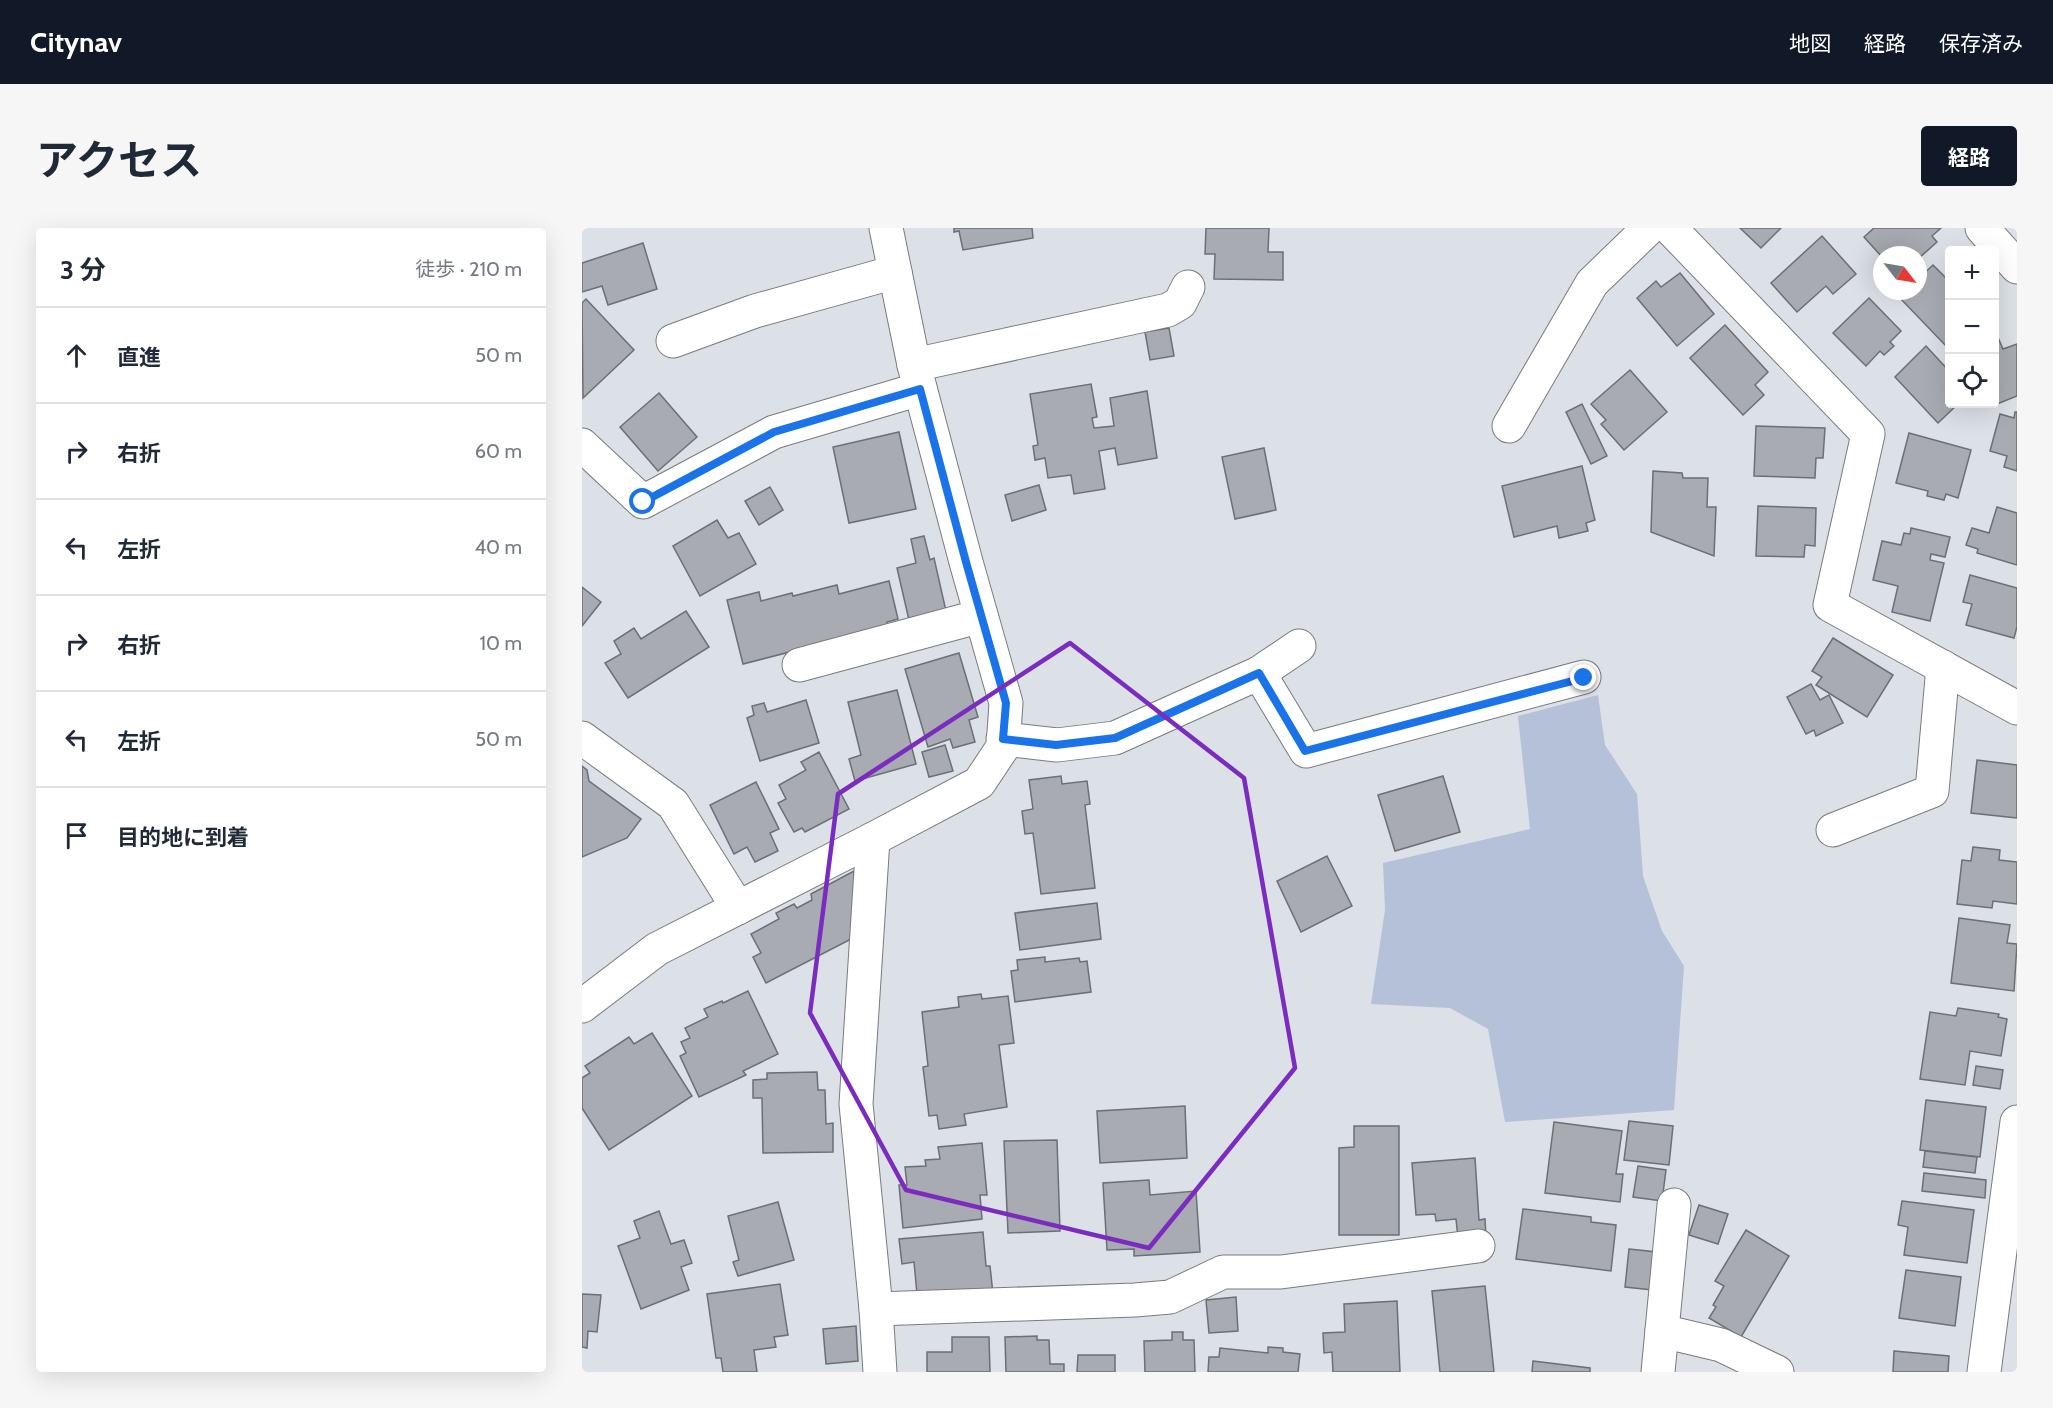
<!DOCTYPE html>
<html lang="ja">
<head>
<meta charset="utf-8">
<style>
  body { margin:0; font-family:Cabin,"Noto Sans JP",sans-serif; background:#f6f6f7; color:#1f2937 }
  .controls { position:absolute; right:18px; top:18px; display:grid; overflow:hidden; border-radius:6px; box-shadow:0 6px 24px #0002 }
  .controls button { width:54px; height:54px; display:grid; place-items:center; padding:0; border:0; border-bottom:2px solid #e0e1e3; background:#fff; color:#1f2937; font:30px sans-serif }
  .compass { position:absolute; left:1291px; top:18px; width:54px; height:54px; border-radius:50%; background:#fff; box-shadow:0 6px 24px #0002; rotate:121deg }
  .stop { position:absolute; width:18px; height:18px; margin:-14px; border:4px solid #1a73e8; border-radius:50%; background:#fff }
  .stop.end { background:#1a73e8; border-color:#fff; box-shadow:0 2px 6px #0008 }
  .list { margin:0; padding:0; list-style:none }
  h2 { display:flex; justify-content:space-between; align-items:center; height:78px; margin:0; padding:0 24px; font-size:26px }
  h2 small { font-size:20px; font-weight:400; color:#747a83 }
  .list li { display:grid; grid-template-columns:39px 1fr auto; gap:18px; align-items:center; box-sizing:border-box; height:96px; padding:0 24px; border-top:2px solid #e0e1e3 }
  .list b { display:block; font-size:22px; white-space:nowrap }
  .list em { font-size:20px; font-style:normal; color:#747a83 }
  .icon { flex:none; width:33px; height:33px; fill:none; stroke:currentColor; stroke-width:2; stroke-linecap:round; stroke-linejoin:round }
  .map { position:relative; flex:none; width:1435px; height:1144px; overflow:hidden; border-radius:6px }
  header { display:flex; align-items:center; gap:36px; box-sizing:border-box; height:84px; padding:0 30px; background:#111827; color:#fff }
  header strong { font-size:28px }
  nav { display:flex; gap:33px; margin-inline-start:auto; font-size:21px }
  .intro { display:flex; align-items:center; justify-content:space-between; box-sizing:border-box; height:144px; padding:0 36px }
  h1 { margin:0; font-size:42px }
  .button { padding:15px 27px; border-radius:6px; background:#111827; color:#fff; font-size:21px; font-weight:700 }
  main { display:flex; gap:36px; padding:0 36px }
  aside { flex:1; background:#fff; border-radius:6px; box-shadow:0 6px 24px #0002 }
  .map>svg:first-child { display:block }
  .green { fill:#b5c1d9 }
  .building { fill:#a8abb2; stroke:#6c6f75; stroke-width:1.5 }
  .lines { fill:none; stroke-linecap:round; stroke-linejoin:round }
  .street-casing { stroke:#787b81; stroke-width:35 }
  .street { stroke:#fff; stroke-width:33 }
  .route { stroke:#1a73e8; stroke-width:8 }
  .marked { fill:none; stroke:#7b2cbf; stroke-width:4.5; stroke-linejoin:round }
</style>
</head>
<body>
<header>
<strong>Citynav</strong>
<nav><a>地図</a><a>経路</a><a>保存済み</a></nav>
</header>
<div class="intro"><h1>アクセス</h1><a class="button">経路</a></div>
<main>
<aside>
<h2>3 分<small>徒歩 · 210 m</small></h2>
<ul class="list">
<li><svg class="icon" aria-label="ahead" viewBox="0 0 24 24"><path d="M12 20V5M6 11l6-6 6 6"/></svg><div><b>直進</b></div><em>50 m</em></li>
<li><svg class="icon" aria-label="right" viewBox="0 0 24 24"><path d="M7 20v-9h11M14 6l5 5-5 5"/></svg><div><b>右折</b></div><em>60 m</em></li>
<li><svg class="icon" aria-label="left" viewBox="0 0 24 24"><path d="M17 20v-9H6M10 6l-5 5 5 5"/></svg><div><b>左折</b></div><em>40 m</em></li>
<li><svg class="icon" aria-label="right" viewBox="0 0 24 24"><path d="M7 20v-9h11M14 6l5 5-5 5"/></svg><div><b>右折</b></div><em>10 m</em></li>
<li><svg class="icon" aria-label="left" viewBox="0 0 24 24"><path d="M17 20v-9H6M10 6l-5 5 5 5"/></svg><div><b>左折</b></div><em>50 m</em></li>
<li><svg class="icon" aria-label="arrive" viewBox="0 0 24 24"><path d="M6 21V4h12l-3 4 3 4H6"/></svg><div><b>目的地に到着</b></div></li>
</ul>
</aside>
<div class="map">
<svg width="1435" height="1144" viewBox="0 0 1435 1144">
  <rect width="100%" height="100%" fill="#dce0e7"/>
  <path class="green" d="M 1016,467 L 1023,517 L 1055,566 L 1061,648 L 1080,703 L 1102,738 L 1092,882 L 923,894 L 906,801 L 868,780 L 789,776 L 803,682 L 801,635 L 948,601 L 936,488 Z"/>
  <g class="building">
    <path d="M 372,0 L 450,0 L 451,10 L 381,22 L 377,3 L 372,4 Z"/>
    <path d="M 624,0 L 687,0 L 686,24 L 701,24 L 701,52 L 632,51 L 633,26 L 623,26 Z"/>
    <path d="M 1158,0 L 1199,0 L 1179,20 Z"/>
    <path d="M 1292,0 L 1359,0 L 1350,8 L 1355,14 L 1336,31 L 1336,27 L 1300,27 L 1300,29 L 1282,9 Z"/>
    <path d="M 1240,8 L 1274,46 L 1251,66 L 1244,58 L 1215,84 L 1189,55 Z"/>
    <path d="M 61,15 L 75,61 L 26,77 L 20,58 L 0,64 L 0,35 Z"/>
    <path d="M 1351,37 L 1368,54 L 1368,116 L 1365,119 L 1317,69 L 1323,63 L 1336,63 L 1336,51 Z"/>
    <path d="M 1098,45 L 1132,86 L 1095,118 L 1055,70 L 1074,53 L 1079,59 Z"/>
    <path d="M 1287,70 L 1319,103 L 1308,114 L 1312,118 L 1302,127 L 1298,123 L 1284,138 L 1251,105 Z"/>
    <path d="M 4,71 L 52,122 L 1,170 L 0,75 Z"/>
    <path d="M 1143,97 L 1186,144 L 1173,157 L 1182,167 L 1161,187 L 1108,130 Z"/>
    <path d="M 587,100 L 592,128 L 568,132 L 563,104 Z"/>
    <path d="M 1412,100 L 1421,121 L 1435,116 L 1435,168 L 1410,178 L 1409,176 L 1412,176 Z"/>
    <path d="M 1344,118 L 1368,144 L 1368,176 L 1376,176 L 1356,195 L 1313,149 Z"/>
    <path d="M 1048,142 L 1085,184 L 1042,222 L 1019,196 L 1024,192 L 1009,176 Z"/>
    <path d="M 509,156 L 515,189 L 510,190 L 512,200 L 532,198 L 528,170 L 565,163 L 575,230 L 536,237 L 533,220 L 517,223 L 523,261 L 492,266 L 489,247 L 466,250 L 463,230 L 453,232 L 451,218 L 456,217 L 448,166 Z"/>
    <path d="M 77,165 L 115,209 L 76,243 L 38,199 Z"/>
    <path d="M 1000,176 L 1025,228 L 1009,236 L 984,184 Z"/>
    <path d="M 1433,184 L 1435,184 L 1435,243 L 1422,239 L 1425,228 L 1408,223 L 1418,186 L 1432,190 Z"/>
    <path d="M 1174,198 L 1243,200 L 1241,230 L 1234,230 L 1233,250 L 1172,248 Z"/>
    <path d="M 317,204 L 334,281 L 267,295 L 251,219 Z"/>
    <path d="M 1327,205 L 1389,222 L 1376,270 L 1364,266 L 1362,272 L 1345,268 L 1346,263 L 1314,255 Z"/>
    <path d="M 682,220 L 694,282 L 653,291 L 640,229 Z"/>
    <path d="M 1000,238 L 1013,292 L 1004,295 L 1006,303 L 977,310 L 975,298 L 932,309 L 920,258 Z"/>
    <path d="M 1071,243 L 1100,245 L 1101,250 L 1126,250 L 1125,279 L 1134,279 L 1132,328 L 1069,304 Z"/>
    <path d="M 457,257 L 464,282 L 430,293 L 423,267 Z"/>
    <path d="M 188,259 L 201,282 L 177,297 L 163,273 Z"/>
    <path d="M 1176,278 L 1234,280 L 1233,318 L 1223,317 L 1222,329 L 1174,328 Z"/>
    <path d="M 1415,279 L 1435,285 L 1435,337 L 1395,325 L 1396,321 L 1384,317 L 1390,300 L 1407,305 Z"/>
    <path d="M 135,292 L 146,310 L 157,305 L 174,336 L 118,368 L 91,318 Z"/>
    <path d="M 1329,300 L 1368,309 L 1363,329 L 1349,326 L 1348,332 L 1362,335 L 1348,393 L 1310,384 L 1316,358 L 1291,352 L 1300,313 L 1319,317 L 1322,305 L 1328,306 Z"/>
    <path d="M 342,308 L 348,332 L 352,330 L 364,383 L 327,392 L 315,340 L 334,335 L 329,311 Z"/>
    <path d="M 1388,347 L 1435,360 L 1435,399 L 1432,410 L 1384,397 L 1390,376 L 1381,374 Z"/>
    <path d="M 307,353 L 316,391 L 305,394 L 305,399 L 161,436 L 145,372 L 177,364 L 179,373 L 210,365 L 211,368 L 255,357 L 257,366 Z"/>
    <path d="M 0,359 L 19,374 L 0,398 Z"/>
    <path d="M 104,383 L 127,419 L 46,470 L 23,435 L 39,426 L 32,413 L 52,400 L 59,411 Z"/>
    <path d="M 1251,410 L 1311,447 L 1285,489 L 1234,457 L 1240,449 L 1230,443 Z"/>
    <path d="M 377,425 L 396,489 L 387,492 L 393,514 L 371,520 L 368,511 L 346,519 L 323,441 Z"/>
    <path d="M 1229,456 L 1238,472 L 1247,467 L 1261,495 L 1234,508 L 1232,502 L 1224,506 L 1205,469 Z"/>
    <path d="M 315,462 L 334,536 L 273,553 L 267,531 L 279,527 L 266,474 Z"/>
    <path d="M 224,472 L 237,515 L 178,533 L 165,490 L 172,487 L 170,478 L 182,475 L 185,484 Z"/>
    <path d="M 363,517 L 371,543 L 347,549 L 340,524 Z"/>
    <path d="M 237,524 L 267,581 L 223,604 L 220,600 L 212,604 L 196,575 L 204,571 L 197,557 L 224,542 L 219,534 Z"/>
    <path d="M 1395,532 L 1435,537 L 1435,590 L 1389,585 Z"/>
    <path d="M 0,538 L 5,542 L 7,553 L 59,591 L 45,610 L 0,629 Z"/>
    <path d="M 479,548 L 480,556 L 505,553 L 508,576 L 503,577 L 513,660 L 459,666 L 451,605 L 443,606 L 440,583 L 451,581 L 447,552 Z"/>
    <path d="M 861,548 L 878,604 L 813,623 L 796,567 Z"/>
    <path d="M 174,554 L 197,601 L 188,605 L 196,623 L 173,634 L 165,619 L 152,626 L 128,577 Z"/>
    <path d="M 1391,619 L 1418,622 L 1417,632 L 1435,634 L 1435,676 L 1411,673 L 1410,680 L 1375,676 L 1380,632 L 1389,633 Z"/>
    <path d="M 745,628 L 770,678 L 719,704 L 695,653 Z"/>
    <path d="M 272,643 L 271,710 L 184,755 L 171,729 L 179,725 L 169,706 L 197,691 L 194,685 L 212,676 L 215,680 L 230,672 L 229,666 Z"/>
    <path d="M 515,675 L 519,711 L 438,722 L 433,685 Z"/>
    <path d="M 1377,690 L 1428,697 L 1425,715 L 1435,716 L 1432,763 L 1369,755 Z"/>
    <path d="M 463,729 L 463,734 L 497,730 L 498,734 L 505,733 L 509,764 L 433,774 L 429,743 L 436,742 L 435,732 Z"/>
    <path d="M 166,763 L 196,826 L 161,843 L 164,847 L 117,869 L 98,828 L 104,825 L 99,814 L 108,810 L 103,800 L 126,789 L 122,781 L 140,773 L 141,775 Z"/>
    <path d="M 399,766 L 400,771 L 426,768 L 432,815 L 417,817 L 425,879 L 382,886 L 384,897 L 357,901 L 355,887 L 347,888 L 341,839 L 346,838 L 340,784 L 377,779 L 376,769 Z"/>
    <path d="M 1376,780 L 1417,786 L 1416,789 L 1425,791 L 1419,828 L 1388,823 L 1383,857 L 1338,851 L 1348,784 L 1374,788 Z"/>
    <path d="M 70,805 L 110,868 L 27,922 L 0,880 L 0,850 L 8,845 L 3,838 L 47,809 L 52,816 Z"/>
    <path d="M 1394,838 L 1421,842 L 1418,861 L 1391,857 Z"/>
    <path d="M 235,844 L 236,862 L 243,862 L 244,896 L 251,895 L 251,924 L 181,925 L 180,870 L 171,870 L 171,852 L 185,851 L 185,845 Z"/>
    <path d="M 1344,872 L 1404,879 L 1398,929 L 1338,922 Z"/>
    <path d="M 603,878 L 605,930 L 518,935 L 515,883 Z"/>
    <path d="M 1047,893 L 1091,898 L 1087,937 L 1042,932 Z"/>
    <path d="M 972,894 L 1040,903 L 1034,946 L 1041,946 L 1038,974 L 963,965 Z"/>
    <path d="M 772,898 L 817,898 L 817,1007 L 757,1007 L 757,920 L 772,919 Z"/>
    <path d="M 475,912 L 478,1003 L 426,1005 L 422,913 Z"/>
    <path d="M 400,915 L 405,967 L 398,967 L 400,991 L 321,1000 L 317,957 L 325,957 L 323,939 L 344,938 L 343,932 L 358,931 L 356,919 Z"/>
    <path d="M 1343,923 L 1395,929 L 1393,945 L 1341,939 Z"/>
    <path d="M 893,930 L 897,992 L 903,991 L 904,1008 L 876,1010 L 874,991 L 854,993 L 853,986 L 834,987 L 830,935 Z"/>
    <path d="M 1056,938 L 1084,942 L 1080,973 L 1051,969 Z"/>
    <path d="M 1342,945 L 1404,952 L 1403,970 L 1340,963 Z"/>
    <path d="M 567,952 L 568,967 L 614,963 L 618,1024 L 552,1028 L 552,1021 L 525,1022 L 521,955 Z"/>
    <path d="M 1320,973 L 1392,982 L 1385,1035 L 1322,1027 L 1326,999 L 1316,997 Z"/>
    <path d="M 196,974 L 212,1032 L 156,1048 L 151,1034 L 157,1032 L 146,988 Z"/>
    <path d="M 1117,977 L 1146,986 L 1136,1016 L 1107,1007 Z"/>
    <path d="M 941,981 L 1009,989 L 1009,994 L 1034,997 L 1029,1043 L 934,1031 Z"/>
    <path d="M 77,983 L 89,1016 L 102,1012 L 110,1035 L 99,1039 L 107,1062 L 59,1081 L 36,1018 L 58,1010 L 52,993 Z"/>
    <path d="M 1164,1002 L 1207,1028 L 1159,1109 L 1127,1090 L 1134,1079 L 1131,1077 L 1142,1058 L 1133,1053 Z"/>
    <path d="M 401,1004 L 404,1038 L 408,1038 L 411,1066 L 391,1068 L 390,1061 L 335,1066 L 332,1034 L 320,1036 L 317,1011 Z"/>
    <path d="M 1047,1021 L 1075,1024 L 1070,1062 L 1043,1059 Z"/>
    <path d="M 1324,1042 L 1379,1049 L 1373,1098 L 1317,1090 Z"/>
    <path d="M 198,1056 L 206,1107 L 192,1109 L 194,1119 L 172,1122 L 175,1144 L 141,1144 L 139,1130 L 134,1130 L 125,1066 Z"/>
    <path d="M 903,1058 L 912,1144 L 858,1144 L 850,1063 Z"/>
    <path d="M 0,1066 L 19,1067 L 15,1104 L 6,1103 L 5,1120 L 0,1119 Z"/>
    <path d="M 654,1069 L 656,1103 L 627,1105 L 624,1072 Z"/>
    <path d="M 815,1073 L 818,1144 L 751,1144 L 750,1124 L 742,1125 L 741,1105 L 763,1104 L 762,1076 Z"/>
    <path d="M 274,1098 L 276,1133 L 244,1136 L 241,1101 Z"/>
    <path d="M 590,1104 L 601,1104 L 601,1112 L 612,1112 L 613,1144 L 563,1144 L 562,1113 L 590,1112 Z"/>
    <path d="M 455,1108 L 455,1112 L 467,1112 L 468,1136 L 482,1136 L 482,1144 L 424,1144 L 423,1109 Z"/>
    <path d="M 370,1109 L 407,1109 L 408,1144 L 345,1144 L 345,1124 L 370,1124 Z"/>
    <path d="M 686,1119 L 701,1120 L 701,1124 L 718,1126 L 716,1144 L 626,1144 L 627,1129 L 637,1129 L 638,1120 L 686,1125 Z"/>
    <path d="M 1312,1123 L 1367,1128 L 1366,1144 L 1311,1144 Z"/>
    <path d="M 496,1127 L 533,1127 L 533,1144 L 495,1144 Z"/>
    <path d="M 951,1133 L 1008,1140 L 1008,1144 L 950,1144 Z"/>
  </g>
  <g class="lines">
    <g class="street-casing">
      <g id="street">
        <path d="M 1088,0 L 1286,206 L 1248,377 L 1435,480"/>
        <path d="M 1400,0 L 1435,39"/>
        <path d="M 91,113 L 173,83 L 313,44"/>
        <path d="M 332,137 L 586,82 L 598,75 L 606,59"/>
        <path d="M 927,198 L 1010,55 L 1067,0"/>
        <path d="M 0,217 L 61,274 L 192,204 L 338,161"/>
        <path d="M 217,437 L 399,388"/>
        <path d="M 677,445 L 717,418"/>
        <path d="M 0,510 L 91,576 L 156,680"/>
        <path d="M 421,511 L 475,517 L 533,510 L 677,445 L 724,523 L 1002,449"/>
        <path d="M 1251,602 L 1350,563 L 1361,439"/>
        <path d="M 291,611 L 274,876 L 294,1081 L 298,1144"/>
        <path d="M 0,778 L 75,721 L 291,611 L 397,555 L 421,519 L 424,475 L 384,334 L 332,137 L 304,0"/>
        <path d="M 294,1081 L 553,1072 L 588,1069 L 641,1044 L 699,1044 L 896,1018"/>
        <path d="M 1080,1103 L 1139,1117 L 1195,1144"/>
        <path d="M 1076,1144 L 1092,977"/>
        <path d="M 1402,1144 L 1435,894"/>
      </g>
    </g>
    <use href="#street" class="street"/>
  </g>
  <g class="lines">
    <path class="route" d="M 61,274 L 192,204 L 338,161 L 384,334 L 424,475 L 421,511 L 474,517 L 533,510 L 677,445 L 723,523 L 1002,450"/>
  </g>
  <path class="marked" d="M 488,415 L 662,550 L 713,840 L 567,1020 L 324,962 L 228,785 L 256,566 Z"/>
</svg>
<div class="controls">
<button>+</button>
<button>−</button>
<button><svg class="icon" aria-label="locate" viewBox="0 0 24 24"><circle cx="12" cy="12" r="6"/><path d="M12 2v4M12 18v4M2 12h4M18 12h4"/></svg></button>
</div>
<svg class="compass" viewBox="-18 -18 36 36"><path d="M0-13l5 13h-10z" fill="#e53935"/><path d="M0 13l5-13h-10z" fill="#747a83"/></svg>
<div class="stop" style="left:61px;top:274px"></div>
<div class="stop end" style="left:1002px;top:450px"></div>
</div>
</main>
</body>
</html>
